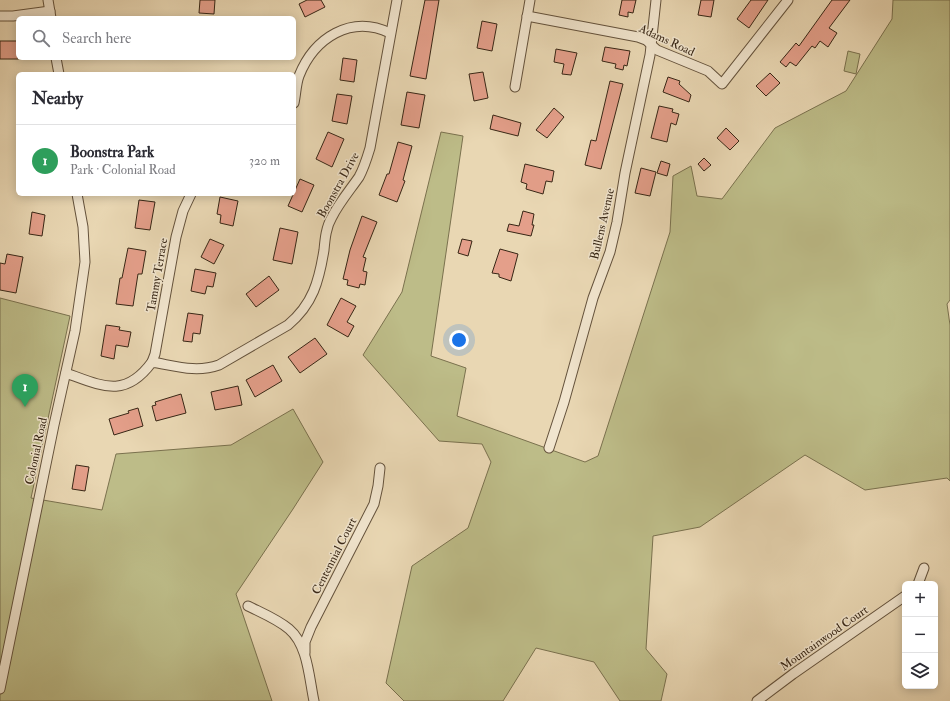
<!DOCTYPE html>
<html lang="en">
<head>
<meta charset="utf-8">
<style>
  body { margin:0; font-family:"IM FELL Double Pica",serif; background:#f2f2f3; color:#2b2b33 }
  .controls { position:absolute; right:12px; bottom:12px; display:grid; overflow:hidden; border-radius:6px; box-shadow:0 2px 10px #0003 }
  .controls button { width:36px; height:36px; display:grid; place-items:center; padding:0; border:0; border-bottom:1px solid #e1e1e2; background:#fff; color:#2b2b33; font:20px sans-serif }
  .you { position:absolute; left:459px; top:340px; width:14px; height:14px; margin:-10px; border:3px solid #fff; border-radius:50%; background:#1a73e8; box-shadow:0 0 0 6px #1a73e833 }
  .badge { display:grid; place-items:center; width:26px; height:26px; border-radius:50%; background:#8f2418; color:#fff; font-size:13px; font-weight:700 }
  .pin { position:absolute; translate:-50% -33px; filter:drop-shadow(0 1px 2px #0008) }
  .pin::after { content:''; position:absolute; top:21px; width:14px; height:12px; background:inherit; clip-path:polygon(0 0,100% 0,50% 100%) }
  .list { margin:0; padding:0; list-style:none }
  h2 { display:flex; justify-content:space-between; align-items:center; height:52px; margin:0; padding:0 16px; font-size:17px }
  h2 small { font-size:13px; font-weight:400; color:#7c7c81 }
  .list li { display:grid; grid-template-columns:26px 1fr auto; gap:12px; align-items:center; box-sizing:border-box; height:72px; padding:0 16px; border-top:1px solid #e1e1e2 }
  .list b { display:block; font-size:15px; white-space:nowrap }
  .list p { margin:0; font-size:13px; white-space:nowrap; color:#7c7c81 }
  .list em { font-size:13px; font-style:normal; color:#7c7c81 }
  .icon { flex:none; width:22px; height:22px; fill:none; stroke:currentColor; stroke-width:2; stroke-linecap:round; stroke-linejoin:round }
  .map { position:relative; flex:none; width:950px; height:701px; overflow:hidden }
  .search { position:absolute; background:#fff; box-shadow:0 2px 10px #0003; left:16px; top:16px; width:280px; height:44px; display:flex; align-items:center; gap:10px; box-sizing:border-box; padding:0 14px; border-radius:6px; color:#7c7c81; font-size:15px }
  .panel { position:absolute; background:#fff; box-shadow:0 2px 10px #0003; left:16px; top:72px; width:280px; height:124px; border-radius:6px }
  .map>svg:first-child { display:block }
  .green { fill:#bdbc88; stroke:#7a714e }
  .building { fill:#e49f8a; stroke:#372615 }
  .lines { fill:none; stroke-linecap:round; stroke-linejoin:round }
  .minor-casing { stroke:#64523c; stroke-width:11 }
  .minor { stroke:#f1e5ce; stroke-width:9 }
  .labels { text-anchor:middle; stroke-width:3; stroke-linejoin:round; paint-order:stroke }
  .street-label { font-size:12px; fill:#372615; stroke:#f1e5ce }
</style>
</head>
<body>
<div class="map">
<svg width="950" height="701" viewBox="0 0 950 701">
  <rect width="100%" height="100%" fill="#e9d7b3"/>
  <filter id="stains"><feTurbulence type="fractalNoise" baseFrequency=".005" numOctaves="4"/><feColorMatrix values="0 0 0 0 .2 0 0 0 0 .09 0 0 0 0 .02 0 0 0 .5 -.17"/></filter>
  <radialGradient id="worn" r=".72"><stop offset=".6" stop-color="#630" stop-opacity="0"/><stop offset="1" stop-color="#630" stop-opacity=".3"/></radialGradient>
  <g class="green">
    <path d="M 893,0 L 950,0 L 950,300 L 947,304 L 950,325 L 950,481 L 947,478 L 865,490 L 805,455 L 700,527 L 653,536 L 646,649 L 667,674 L 661,701 L 620,701 L 594,662 L 536,648 L 503,701 L 404,701 L 386,683 L 412,566 L 468,528 L 491,462 L 482,444 L 439,441 L 363,355 L 402,292 L 441,132 L 463,136 L 431,356 L 466,368 L 457,416 L 585,462 L 598,456 L 670,232 L 673,176 L 691,166 L 697,196 L 722,199 L 775,128 L 846,91 L 892,19 Z"/>
    <path d="M 848,51 L 860,54 L 856,74 L 844,71 Z"/>
    <path d="M 0,298 L 70,316 L 31,498 L 102,510 L 116,454 L 231,445 L 293,409 L 323,462 L 293,509 L 236,594 L 272,701 L 0,701 Z"/>
  </g>
  <g class="building">
    <path d="M 200,0 L 215,0 L 214,14 L 199,13 Z"/>
    <path d="M 307,0 L 321,0 L 325,7 L 305,17 L 299,4 Z"/>
    <path d="M 425,0 L 439,0 L 426,79 L 410,76 Z"/>
    <path d="M 622,0 L 636,0 L 633,13 L 628,12 L 628,17 L 619,15 Z"/>
    <path d="M 701,0 L 714,0 L 711,17 L 698,15 Z"/>
    <path d="M 751,0 L 768,0 L 749,28 L 737,19 Z"/>
    <path d="M 832,0 L 850,0 L 829,28 L 837,33 L 828,47 L 820,41 L 815,48 L 812,46 L 796,66 L 790,62 L 786,67 L 780,62 L 796,43 L 799,46 Z"/>
    <path d="M 482,21 L 497,24 L 492,51 L 477,48 Z"/>
    <rect x="0" y="41" width="18" height="18"/>
    <path d="M 605,47 L 630,51 L 627,66 L 624,65 L 623,70 L 615,68 L 616,64 L 602,61 Z"/>
    <path d="M 556,49 L 577,53 L 571,75 L 562,74 L 564,64 L 554,62 Z"/>
    <path d="M 343,58 L 357,60 L 354,82 L 340,80 Z"/>
    <path d="M 483,72 L 488,98 L 474,101 L 469,74 Z"/>
    <path d="M 770,73 L 780,83 L 766,96 L 756,86 Z"/>
    <path d="M 668,77 L 680,81 L 679,84 L 691,95 L 689,102 L 663,92 Z"/>
    <path d="M 610,81 L 623,84 L 601,169 L 585,165 L 591,140 L 596,141 Z"/>
    <path d="M 407,92 L 425,95 L 419,128 L 401,125 Z"/>
    <path d="M 337,94 L 352,96 L 347,124 L 332,121 Z"/>
    <path d="M 659,106 L 673,109 L 672,112 L 679,114 L 676,125 L 671,123 L 667,142 L 651,138 Z"/>
    <path d="M 554,108 L 564,117 L 547,138 L 536,130 Z"/>
    <path d="M 493,115 L 521,123 L 518,136 L 490,129 Z"/>
    <path d="M 726,128 L 739,141 L 730,150 L 717,138 Z"/>
    <path d="M 328,132 L 344,139 L 332,167 L 316,159 Z"/>
    <path d="M 398,142 L 412,146 L 403,180 L 405,181 L 397,202 L 379,195 L 387,174 L 389,174 Z"/>
    <path d="M 704,158 L 711,165 L 704,171 L 698,164 Z"/>
    <path d="M 661,161 L 670,164 L 667,176 L 657,173 Z"/>
    <path d="M 525,164 L 554,171 L 552,182 L 546,181 L 543,194 L 526,189 L 527,184 L 521,182 Z"/>
    <path d="M 641,168 L 656,172 L 650,196 L 635,193 Z"/>
    <path d="M 300,179 L 314,185 L 302,212 L 288,206 Z"/>
    <path d="M 220,197 L 238,201 L 233,226 L 220,223 L 221,215 L 217,214 Z"/>
    <path d="M 139,200 L 155,202 L 150,230 L 135,228 Z"/>
    <path d="M 523,211 L 534,214 L 532,225 L 534,225 L 531,236 L 507,231 L 509,224 L 519,226 Z"/>
    <path d="M 32,212 L 45,215 L 42,236 L 29,234 Z"/>
    <path d="M 362,216 L 377,222 L 363,257 L 366,258 L 363,271 L 367,272 L 365,285 L 360,284 L 359,288 L 347,285 L 348,280 L 343,279 L 350,250 Z"/>
    <path d="M 280,228 L 298,232 L 292,264 L 273,260 Z"/>
    <path d="M 210,239 L 224,245 L 214,264 L 201,257 Z"/>
    <path d="M 462,239 L 472,241 L 468,256 L 458,253 Z"/>
    <path d="M 128,248 L 146,251 L 142,274 L 138,274 L 133,306 L 116,304 L 120,278 L 122,278 Z"/>
    <path d="M 500,249 L 518,254 L 511,281 L 499,277 L 499,274 L 492,273 Z"/>
    <path d="M 7,254 L 23,257 L 16,293 L 0,290 L 0,263 L 5,264 Z"/>
    <path d="M 195,269 L 216,273 L 213,287 L 207,286 L 205,294 L 191,291 Z"/>
    <path d="M 269,276 L 279,290 L 256,307 L 246,294 Z"/>
    <path d="M 341,298 L 356,306 L 347,322 L 354,326 L 348,337 L 327,325 Z"/>
    <path d="M 188,313 L 203,315 L 200,334 L 193,333 L 192,342 L 183,341 Z"/>
    <path d="M 106,325 L 120,327 L 119,330 L 131,332 L 128,347 L 116,345 L 114,359 L 101,356 Z"/>
    <path d="M 315,338 L 327,354 L 300,373 L 288,357 Z"/>
    <path d="M 273,365 L 282,381 L 255,397 L 246,380 Z"/>
    <path d="M 238,386 L 242,405 L 215,410 L 211,392 Z"/>
    <path d="M 181,394 L 186,413 L 156,421 L 152,406 L 156,405 L 155,402 Z"/>
    <path d="M 138,408 L 143,426 L 114,435 L 109,419 L 129,413 L 128,411 Z"/>
    <path d="M 76,465 L 89,467 L 85,491 L 72,489 Z"/>
  </g>
  <g class="lines">
    <g class="minor-casing">
      <g id="minor">
        <path d="M 48,0 L 51,18"/>
        <path d="M 0,16 L 13,16 L 50,11"/>
        <path d="M 527,16 L 638,37 L 646,40 L 657,50 L 708,71 L 722,84 L 788,0"/>
        <path d="M 56,58 L 59,74"/>
        <path d="M 515,87 L 530,0"/>
        <path d="M 294,103 C 296,94 296,84 299,76 C 314,38 351,14 390,33"/>
        <path d="M 152,362 L 155,354 L 176,237 L 183,211 L 191,194"/>
        <path d="M 66,373 C 102,386 125,399 152,362 C 176,366 196,373 219,365 L 288,325 C 313,304 319,281 324,250 C 325,239 326,227 332,217 C 339,203 350,190 359,177 C 364,168 367,158 370,148 L 397,0"/>
        <path d="M 549,448 L 564,402 L 593,298 L 610,252 L 617,222 L 625,173 L 650,55 L 656,0"/>
        <path d="M 918,584 L 924,568"/>
        <path d="M 248,606 C 262,613 277,619 289,629 C 308,645 309,678 314,701"/>
        <path d="M 305,653 L 305,642 L 311,627 L 374,504 L 378,486 L 380,468"/>
        <path d="M 0,689 L 54,425 L 75,331 L 85,262 L 83,227 L 77,194"/>
        <path d="M 757,701 L 793,674 L 905,596"/>
      </g>
    </g>
    <use href="#minor" class="minor"/>
  </g>
  <g class="labels">
    <g class="street-label">
      <text transform="translate(667 40) rotate(25)" y="4">Adams Road</text>
      <text transform="translate(338 185) rotate(-61)" y="4">Boonstra Drive</text>
      <text transform="translate(602 224) rotate(-77)" y="4">Bullens Avenue</text>
      <text transform="translate(157 275) rotate(-80)" y="4">Tammy Terrace</text>
      <text transform="translate(36 451) rotate(-78)" y="4">Colonial Road</text>
      <text transform="translate(334 556) rotate(-63)" y="4">Centennial Court</text>
      <text transform="translate(824 638) rotate(-35)" y="4">Mountainwood Court</text>
    </g>
  </g>
  <rect width="100%" height="100%" filter="url(#stains)"/>
  <rect width="100%" height="100%" fill="url(#worn)"/>
</svg>
<div class="controls">
<button>+</button>
<button>−</button>
<button><svg class="icon" aria-label="layers" viewBox="0 0 24 24"><path d="M12 4l9 5-9 5-9-5zM3 14l9 5 9-5"/></svg></button>
</div>
<div class="you"></div>
<div class="pin badge" style="left:25px;top:407px;background:#2e9e5b">1</div>
<div class="search"><svg class="icon" aria-label="search" viewBox="0 0 24 24"><circle cx="10" cy="10" r="6"/><path d="M15 15l6 6"/></svg>Search here</div>
<section class="panel">
<h2>Nearby<small></small></h2>
<ul class="list">
<li><span class="badge" style="background:#2e9e5b">1</span><div><b>Boonstra Park</b><p>Park · Colonial Road</p></div><em>320 m</em></li>
</ul>
</section>
</div>
</body>
</html>
